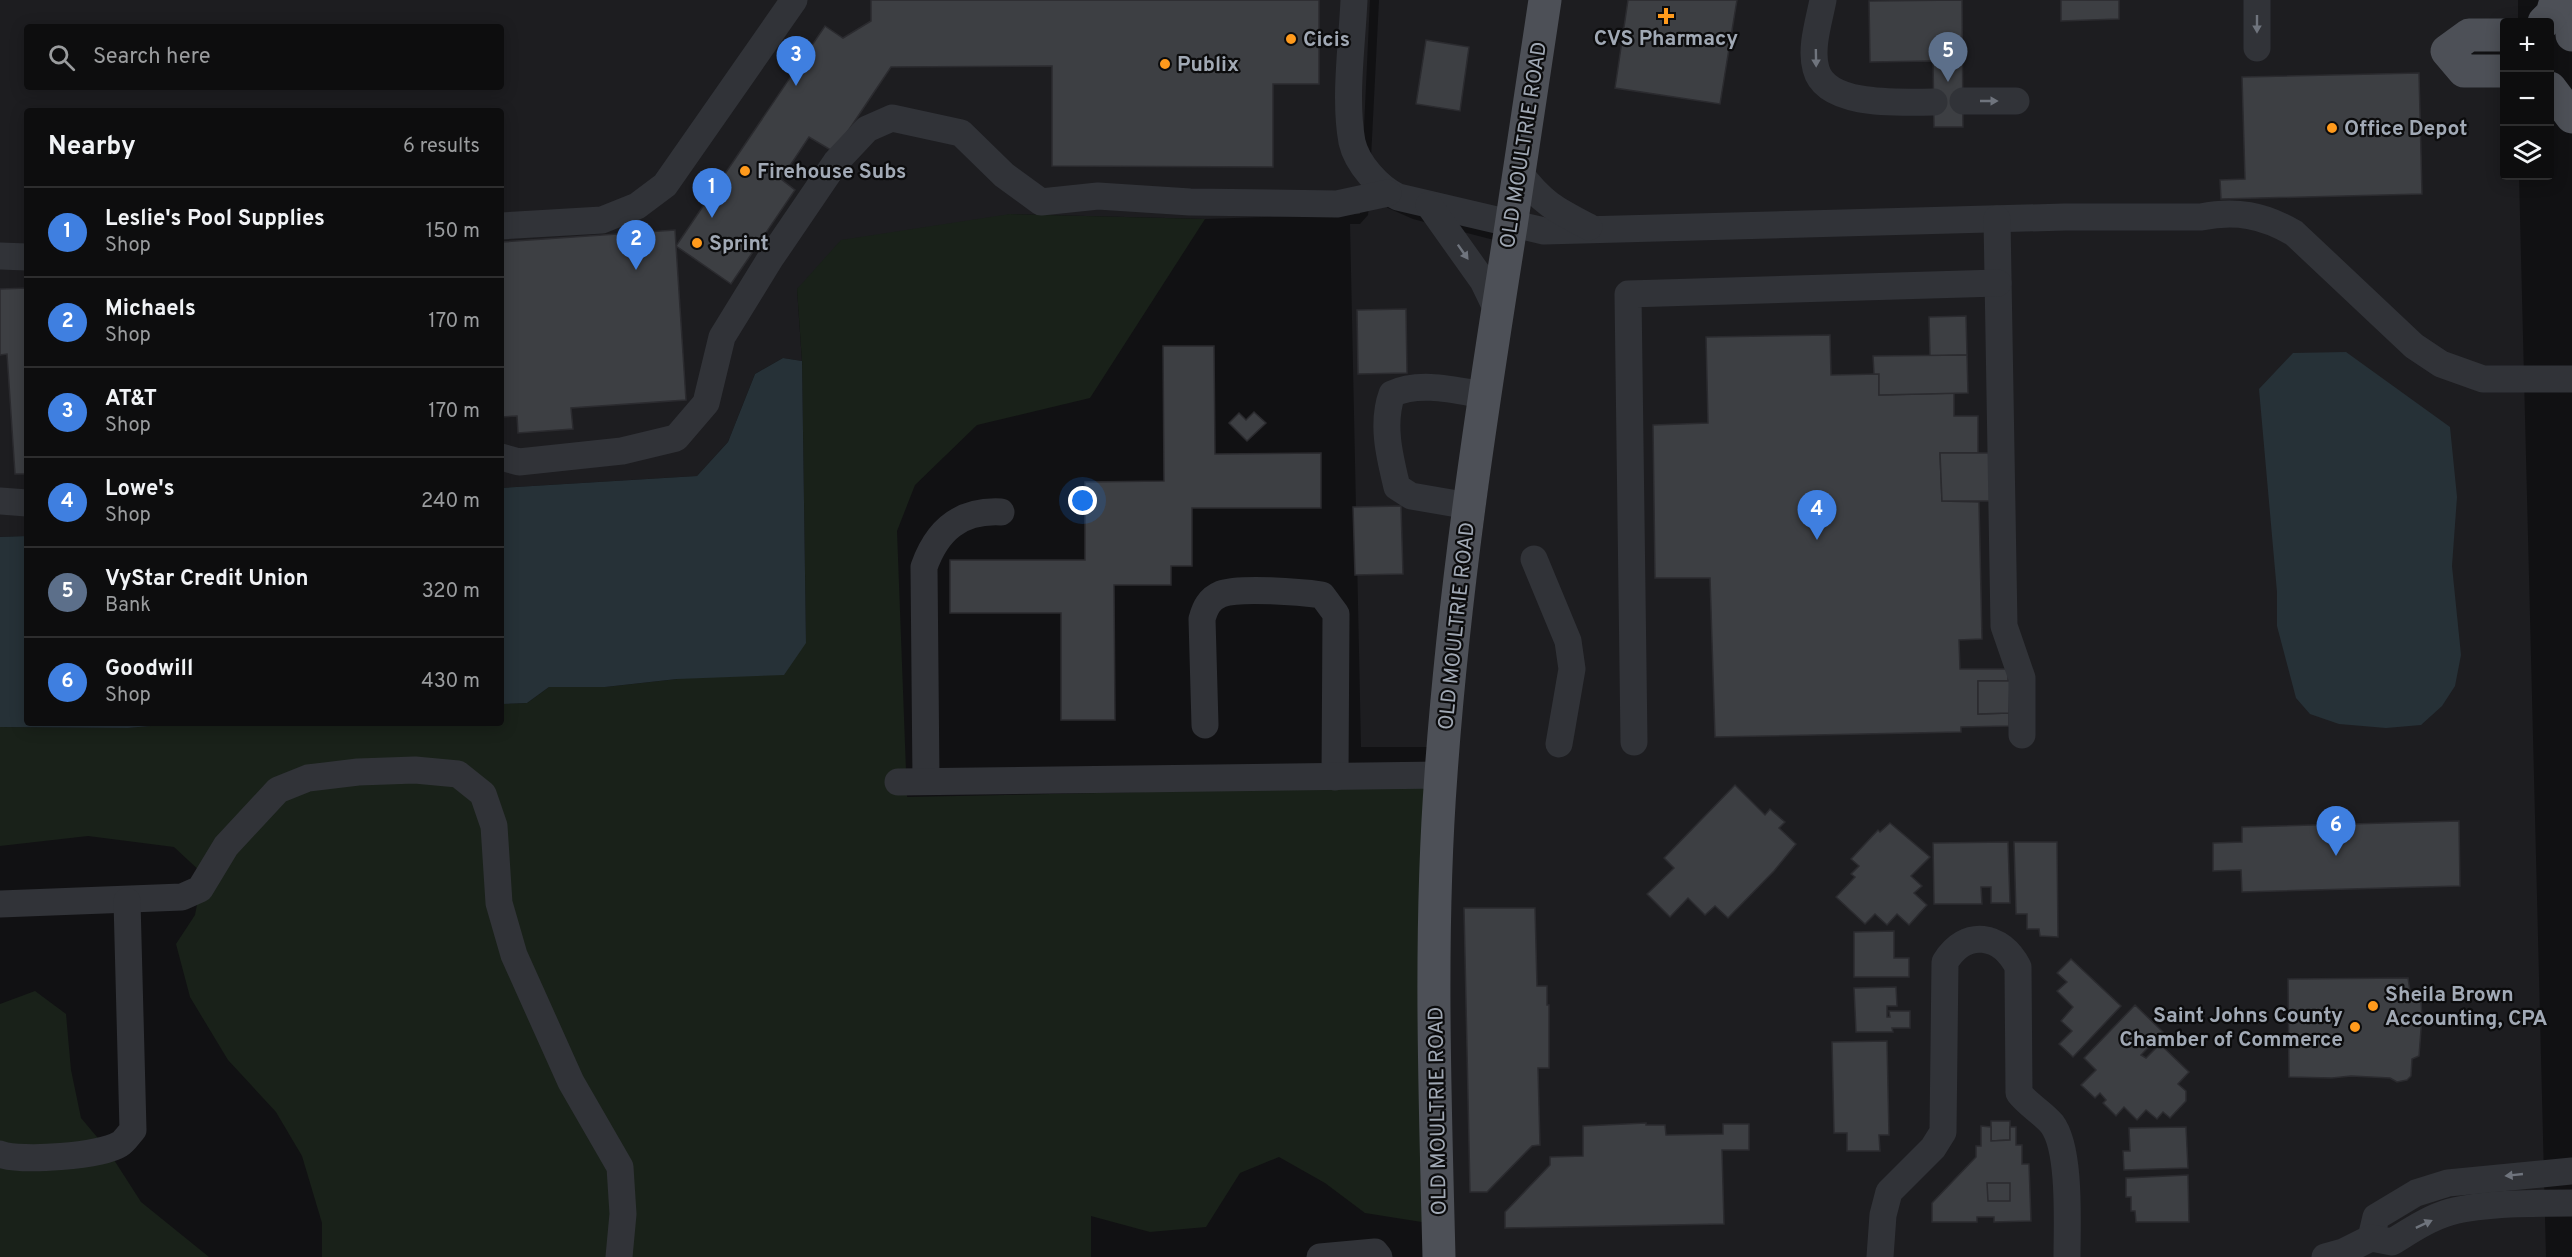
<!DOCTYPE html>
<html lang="en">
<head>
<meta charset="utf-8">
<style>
  body { margin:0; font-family:Overpass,sans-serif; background:#1b1b1c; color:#f1f3f6 }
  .controls { position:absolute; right:18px; top:18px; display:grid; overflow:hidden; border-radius:6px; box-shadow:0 3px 15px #0003 }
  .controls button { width:54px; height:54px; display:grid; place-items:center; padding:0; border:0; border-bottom:2px solid #2d2d2e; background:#0d0d0e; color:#f1f3f6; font:30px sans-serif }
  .you { position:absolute; left:1083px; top:501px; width:21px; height:21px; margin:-15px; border:4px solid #fff; border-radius:50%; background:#1a73e8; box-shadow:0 0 0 9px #1a73e833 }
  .badge { display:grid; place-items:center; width:39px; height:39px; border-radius:50%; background:#ff9a1c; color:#fff; font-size:20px; font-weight:700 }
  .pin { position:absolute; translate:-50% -50px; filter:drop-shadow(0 2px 3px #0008) }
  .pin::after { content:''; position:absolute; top:32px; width:21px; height:18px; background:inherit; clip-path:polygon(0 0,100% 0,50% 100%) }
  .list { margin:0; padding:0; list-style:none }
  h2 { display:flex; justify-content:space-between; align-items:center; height:78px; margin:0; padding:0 24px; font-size:26px }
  h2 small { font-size:20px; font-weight:400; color:#9a9c9e }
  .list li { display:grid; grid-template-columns:39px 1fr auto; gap:18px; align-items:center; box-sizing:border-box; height:90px; padding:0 24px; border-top:2px solid #2d2d2e }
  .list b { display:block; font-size:22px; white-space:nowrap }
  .list p { margin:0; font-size:20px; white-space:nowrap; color:#9a9c9e }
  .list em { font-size:20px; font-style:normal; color:#9a9c9e }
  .icon { flex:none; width:33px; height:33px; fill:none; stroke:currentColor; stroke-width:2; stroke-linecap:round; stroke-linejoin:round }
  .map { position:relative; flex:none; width:2572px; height:1257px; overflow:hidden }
  .search { position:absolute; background:#0d0d0e; box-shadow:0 3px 15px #0003; left:24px; top:24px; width:480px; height:66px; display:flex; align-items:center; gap:15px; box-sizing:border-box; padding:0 21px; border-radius:6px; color:#9a9c9e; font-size:22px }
  .panel { position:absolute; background:#0d0d0e; box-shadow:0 3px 15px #0003; left:24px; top:108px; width:480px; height:618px; border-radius:6px }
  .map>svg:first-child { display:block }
  .built { fill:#1d1d20; fill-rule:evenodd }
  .green { fill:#192119 }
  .water { fill:#263137 }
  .building { fill:#3d3f43; stroke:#2b2b2f; stroke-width:1.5 }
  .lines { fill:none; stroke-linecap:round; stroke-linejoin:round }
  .minor { stroke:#313338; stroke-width:27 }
  .major { stroke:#4d5057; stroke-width:33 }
  .oneway { fill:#6f747d }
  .poi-dot { fill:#ff9a1c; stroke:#0c0c0d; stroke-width:2 }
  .labels { text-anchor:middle; stroke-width:4.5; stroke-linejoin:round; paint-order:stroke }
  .poi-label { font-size:21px; font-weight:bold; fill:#a1a9b5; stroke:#0c0c0d; text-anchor:start }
  .street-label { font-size:21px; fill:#a1a9b5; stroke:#0c0c0d }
</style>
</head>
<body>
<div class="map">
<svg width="2572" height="1257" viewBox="0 0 2572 1257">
  <rect width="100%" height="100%" fill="#111113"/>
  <g class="built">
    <path d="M 0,0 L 1370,0 L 1360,214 L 1205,219 L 1010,214 L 797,289 L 802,361 L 783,358 L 755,374 L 728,442 L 697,476 L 501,488 L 501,111 L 27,111 L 27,536 L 0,537 ZM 27,27 L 501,27 L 501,87 L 27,87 Z"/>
    <path d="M 1379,0 L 1534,0 L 1502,218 L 1400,188 L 1371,158 Z"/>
    <path d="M 1555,0 L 2518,0 L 2518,22 L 2504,22 L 2449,36 L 2504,83 L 2504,176 L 2519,176 L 2546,1257 L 1449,1257 L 1450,785 L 1521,229 Z"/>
    <path d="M 1370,191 L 1388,208 L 1413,219 L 1498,241 L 1433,747 L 1361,747 L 1350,224 L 1360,224 L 1368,215 Z"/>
  </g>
  <g class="green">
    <path d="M 1010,214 L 1205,219 L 1090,398 L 977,425 L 915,485 L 897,531 L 907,797 L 1430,786 L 1428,1223 L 1365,1213 L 1325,1183 L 1279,1157 L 1240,1173 L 1206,1227 L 1150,1232 L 1091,1216 L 1091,1257 L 322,1257 L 322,1223 L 302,1156 L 276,1112 L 228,1060 L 190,997 L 176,944 L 195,915 L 203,874 L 174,847 L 88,836 L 0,846 L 0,727 L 128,728 L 184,723 L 501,723 L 501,704 L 527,703 L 549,687 L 605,687 L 677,679 L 806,643 L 802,361 L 797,289 L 841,240 Z"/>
    <path d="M 35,991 L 66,1014 L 71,1070 L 81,1118 L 107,1149 L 141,1202 L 209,1257 L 0,1257 L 0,1004 Z"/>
  </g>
  <g class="water">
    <path d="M 2346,352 L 2450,427 L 2457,497 L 2452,566 L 2461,655 L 2455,686 L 2442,706 L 2421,725 L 2386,728 L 2339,724 L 2310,714 L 2296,698 L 2277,626 L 2277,592 L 2259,389 L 2293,353 Z"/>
    <path d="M 783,358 L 802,361 L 806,643 L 784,675 L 677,679 L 605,687 L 549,687 L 527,703 L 501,704 L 501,488 L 697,476 L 728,442 L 755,374 Z"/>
    <path d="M 27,536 L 27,723 L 184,723 L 128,728 L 0,727 L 0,537 Z"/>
  </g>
  <g class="building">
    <path d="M 871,0 L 1319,0 L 1319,84 L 1273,84 L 1273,167 L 1052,166 L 1052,66 L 891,67 L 834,152 L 809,137 L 781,179 L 795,190 L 731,284 L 676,246 L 825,26 L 843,38 L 871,21 Z"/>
    <path d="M 1628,0 L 1737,0 L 1720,104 L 1615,88 Z"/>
    <path d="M 1962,0 L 1963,127 L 1934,127 L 1933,61 L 1870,62 L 1869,1 Z"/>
    <path d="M 2061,0 L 2119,0 L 2119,19 L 2061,21 Z"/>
    <path d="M 1426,40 L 1469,47 L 1460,111 L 1416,104 Z"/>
    <path d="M 2419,73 L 2422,194 L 2221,199 L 2220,180 L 2245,179 L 2242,77 Z"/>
    <path d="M 675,230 L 686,400 L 571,408 L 573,429 L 518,433 L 517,416 L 501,417 L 501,242 Z"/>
    <path d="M 27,288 L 27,474 L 15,474 L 7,354 L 0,355 L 0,289 Z"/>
    <path d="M 1406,309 L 1407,373 L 1358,374 L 1357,310 Z"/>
    <path d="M 1966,316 L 1967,355 L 1930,356 L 1929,317 Z"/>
    <path d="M 1830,335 L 1831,375 L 1879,374 L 1879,395 L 1954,393 L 1954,416 L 1978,416 L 1978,453 L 1940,453 L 1942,501 L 1979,502 L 1982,639 L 1959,640 L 1960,669 L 2008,669 L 2008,681 L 1978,681 L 1978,714 L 2009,713 L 2009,726 L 1961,727 L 1961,732 L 1715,737 L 1710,578 L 1655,578 L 1653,425 L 1708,423 L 1706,337 Z"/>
    <path d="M 1163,346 L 1214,346 L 1215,454 L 1321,453 L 1321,508 L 1192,508 L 1192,566 L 1171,566 L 1171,585 L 1114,585 L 1115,720 L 1061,720 L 1061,613 L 950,613 L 950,560 L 1085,560 L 1085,482 L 1164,481 Z"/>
    <path d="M 1967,355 L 1968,393 L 1879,395 L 1879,374 L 1874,374 L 1873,356 Z"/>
    <path d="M 1254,412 L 1266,423 L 1247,441 L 1229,423 L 1239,413 L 1246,420 Z"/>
    <path d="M 1940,453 L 1990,453 L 1991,501 L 1942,501 Z"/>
    <path d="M 1401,506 L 1403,574 L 1355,575 L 1353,507 Z"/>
    <path d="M 1978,681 L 2010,681 L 2009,713 L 1978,714 Z"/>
    <path d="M 1735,785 L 1765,815 L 1770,809 L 1785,822 L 1779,828 L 1796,844 L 1774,871 L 1728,918 L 1715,906 L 1705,915 L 1688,898 L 1670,917 L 1647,894 L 1674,868 L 1664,858 Z"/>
    <path d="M 2459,821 L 2460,886 L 2242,892 L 2241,870 L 2213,871 L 2213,843 L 2242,842 L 2242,827 Z"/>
    <path d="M 1890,823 L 1930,857 L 1911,876 L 1922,886 L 1914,893 L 1927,905 L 1909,925 L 1897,914 L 1887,925 L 1875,914 L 1865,924 L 1836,897 L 1855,877 L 1851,874 L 1859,866 L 1851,859 L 1878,830 L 1880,832 Z"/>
    <path d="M 2008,842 L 2010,903 L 1991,903 L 1991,887 L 1981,887 L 1982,904 L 1934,904 L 1933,843 Z"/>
    <path d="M 2014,842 L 2057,842 L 2058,937 L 2040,936 L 2039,929 L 2027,929 L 2027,914 L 2016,914 Z"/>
    <path d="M 1464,908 L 1535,908 L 1537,986 L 1547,986 L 1547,1005 L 1549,1005 L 1549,1068 L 1538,1068 L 1540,1145 L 1532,1146 L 1487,1192 L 1470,1192 Z"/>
    <path d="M 1894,931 L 1894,958 L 1909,958 L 1909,977 L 1854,977 L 1854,932 Z"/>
    <path d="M 2071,959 L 2121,1006 L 2073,1057 L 2059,1044 L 2072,1031 L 2061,1021 L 2073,1007 L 2057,991 L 2067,982 L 2057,973 Z"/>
    <path d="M 2408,978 L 2411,997 L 2421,1001 L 2422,1017 L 2419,1056 L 2412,1059 L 2411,1076 L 2407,1080 L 2397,1082 L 2390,1078 L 2351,1076 L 2332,1078 L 2289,1077 L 2288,979 Z"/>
    <path d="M 1896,987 L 1897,1006 L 1887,1006 L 1887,1017 L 1890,1017 L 1889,1011 L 1910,1011 L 1910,1028 L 1892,1028 L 1893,1032 L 1856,1032 L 1854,988 Z"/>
    <path d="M 2135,1005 L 2163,1032 L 2141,1055 L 2146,1058 L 2160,1044 L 2189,1072 L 2178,1084 L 2186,1091 L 2186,1101 L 2170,1118 L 2163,1112 L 2157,1119 L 2146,1110 L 2137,1120 L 2124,1107 L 2116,1116 L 2103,1103 L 2106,1100 L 2100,1093 L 2095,1098 L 2081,1085 L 2096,1070 L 2084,1058 Z"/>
    <path d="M 1887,1041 L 1889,1135 L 1879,1135 L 1880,1151 L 1847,1151 L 1847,1133 L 1834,1133 L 1832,1042 Z"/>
    <path d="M 1991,1121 L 2010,1121 L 2010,1140 L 1991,1141 Z"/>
    <path d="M 1646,1123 L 1646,1125 L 1665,1125 L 1666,1135 L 1723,1134 L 1723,1124 L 1749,1124 L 1749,1150 L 1722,1150 L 1724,1224 L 1505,1228 L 1505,1212 L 1550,1165 L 1550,1157 L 1583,1156 L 1583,1126 Z"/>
    <path d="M 1981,1126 L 1991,1127 L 1991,1141 L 2010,1140 L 2010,1127 L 2016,1127 L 2016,1145 L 2022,1145 L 2022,1164 L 2029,1164 L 2031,1221 L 1994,1222 L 1994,1217 L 1977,1217 L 1977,1222 L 1932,1222 L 1932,1203 L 1976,1157 L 1976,1146 L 1981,1146 Z"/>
    <path d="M 2186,1127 L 2188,1168 L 2124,1170 L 2123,1151 L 2130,1151 L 2129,1128 Z"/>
    <path d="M 2188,1175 L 2189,1222 L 2136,1222 L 2135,1211 L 2131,1211 L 2131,1197 L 2126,1197 L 2126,1178 Z"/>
    <path d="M 1987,1183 L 2010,1183 L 2010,1201 L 1988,1201 Z"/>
  </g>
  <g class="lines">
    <g class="minor">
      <path d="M 1354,0 C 1352,45 1344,99 1352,142 C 1357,164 1379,188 1398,197 L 1544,231 L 2065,217 L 2201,217 C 2236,210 2263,215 2294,233 L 2414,346 L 2441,364 L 2483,379 L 2572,379"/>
      <path d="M 1823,0 C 1819,21 1810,48 1816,69 C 1826,108 1904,102 1934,102"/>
      <path d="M 2257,0 L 2257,48"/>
      <path d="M 1963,101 L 2016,101"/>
      <path d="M 1519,172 C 1542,203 1556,210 1589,227"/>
      <path d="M 1429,205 L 1483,281 L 1497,310"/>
      <path d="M 1997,219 L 2004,626 L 2022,678 L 2022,735"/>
      <path d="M 501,226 L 602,220 L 637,206 L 665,185 L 794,0"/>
      <path d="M 0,256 L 27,257"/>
      <path d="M 501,457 L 519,462 L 622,451 L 676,438 L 706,403 L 722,337 L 770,259 L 836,162 L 867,129 L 892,118 L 961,133 L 1004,175 L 1041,202 L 1098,196 L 1190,202 L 1337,204 L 1388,193"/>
      <path d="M 0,501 L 27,503"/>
      <path d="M 1469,506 L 1411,496 L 1397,487 C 1390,458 1381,424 1392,394 C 1419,381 1454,390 1484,395"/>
      <path d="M 1534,559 L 1568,641 L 1572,669 L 1559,744"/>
      <path d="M 1205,725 L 1202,619 C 1205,608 1209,599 1221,594 C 1240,587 1301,592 1322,595 L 1336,614 L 1335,777"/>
      <path d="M 1634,742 L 1628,294 L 1998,283"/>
      <path d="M 926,781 L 924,567 C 937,530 960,510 1001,512"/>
      <path d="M 898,782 L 1441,775"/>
      <path d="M 0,904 L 182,897 L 200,889 L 226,846 L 278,790 L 308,778 L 358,772 L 415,770 L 458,774 L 483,794 L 494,826 L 499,903 L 514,955 L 571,1082 L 620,1167 L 623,1214 L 619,1257"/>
      <path d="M 0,1154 C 21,1162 101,1156 120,1144 C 125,1141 129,1134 133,1130 L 127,901"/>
      <path d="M 2371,1238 L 2376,1217 L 2416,1193 L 2448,1183 L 2572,1171"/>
      <path d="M 1320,1257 L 1375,1252 L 1379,1257"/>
      <path d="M 1880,1257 L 1883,1215 L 1889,1192 L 1933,1148 L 1943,1132 L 1945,962 C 1966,928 2001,934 2018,967 L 2019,1093 C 2028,1105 2042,1112 2052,1124 C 2071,1149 2067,1225 2067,1257"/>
      <path d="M 2325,1257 L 2343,1252 L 2371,1238 L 2392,1242 C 2410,1231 2429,1218 2450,1212 C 2484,1203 2536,1203 2572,1203"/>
    </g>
    <g class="major">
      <path d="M 2571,0 L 2572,35"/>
      <path d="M 2544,22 L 2552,14 L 2556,0"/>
      <path d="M 2504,35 L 2469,35 L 2447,51 L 2464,71 L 2504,71"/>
      <path d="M 2550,88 L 2572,117"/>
      <path d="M 1439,1257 C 1435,1097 1429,934 1441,774 C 1454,590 1482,408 1511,226 C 1523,151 1533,75 1545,0"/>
    </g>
  </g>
  <defs><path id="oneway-solid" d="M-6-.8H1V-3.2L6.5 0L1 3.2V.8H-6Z" transform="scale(1.5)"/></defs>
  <g class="oneway">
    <use href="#oneway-solid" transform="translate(2257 24) rotate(90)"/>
    <use href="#oneway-solid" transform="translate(1816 58) rotate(89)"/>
    <use href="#oneway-solid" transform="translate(1989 101)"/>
    <use href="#oneway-solid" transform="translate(1463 252) rotate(55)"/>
    <use href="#oneway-solid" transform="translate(2514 1175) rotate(174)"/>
    <use href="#oneway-solid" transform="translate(2424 1224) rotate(-25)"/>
  </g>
  <g class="poi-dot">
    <path d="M1663 7h6v6h6v6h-6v6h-6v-6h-6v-6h6z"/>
    <circle cx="1291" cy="39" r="6"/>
    <circle cx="1165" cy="64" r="6"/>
    <circle cx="2332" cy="128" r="6"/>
    <circle cx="745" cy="171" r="6"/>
    <circle cx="697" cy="243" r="6"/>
    <circle cx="2373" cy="1006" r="6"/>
    <circle cx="2355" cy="1027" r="6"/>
  </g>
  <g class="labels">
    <g class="poi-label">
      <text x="1666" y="45" text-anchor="middle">CVS Pharmacy</text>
      <text x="1303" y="46">Cicis</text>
      <text x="1177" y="71">Publix</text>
      <text x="2344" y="135">Office Depot</text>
      <text x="757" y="178">Firehouse Subs</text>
      <text x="709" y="250">Sprint</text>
      <text x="2385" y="1001">Sheila Brown<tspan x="2385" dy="24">Accounting, CPA</tspan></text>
      <text x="2343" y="1022" text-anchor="end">Saint Johns County<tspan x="2343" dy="24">Chamber of Commerce</tspan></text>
    </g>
    <g class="street-label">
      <text transform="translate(1523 145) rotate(-81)" y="7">OLD MOULTRIE ROAD</text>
      <text transform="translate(1456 626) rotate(-84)" y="7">OLD MOULTRIE ROAD</text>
      <text transform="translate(1437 1111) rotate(-91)" y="7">OLD MOULTRIE ROAD</text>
    </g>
  </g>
</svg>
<div class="controls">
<button>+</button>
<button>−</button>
<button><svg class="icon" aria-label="layers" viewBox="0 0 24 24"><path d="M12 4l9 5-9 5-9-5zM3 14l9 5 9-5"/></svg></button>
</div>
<div class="you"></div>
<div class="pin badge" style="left:712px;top:218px;background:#3f7fe0">1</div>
<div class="pin badge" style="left:636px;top:270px;background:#3f7fe0">2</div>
<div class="pin badge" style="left:796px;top:86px;background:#3f7fe0">3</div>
<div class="pin badge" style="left:1817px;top:540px;background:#3f7fe0">4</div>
<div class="pin badge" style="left:1948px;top:82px;background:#5c6f8a">5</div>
<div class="pin badge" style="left:2336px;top:856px;background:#3f7fe0">6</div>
<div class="search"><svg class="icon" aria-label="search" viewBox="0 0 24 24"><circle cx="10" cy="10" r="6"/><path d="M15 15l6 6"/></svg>Search here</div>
<section class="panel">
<h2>Nearby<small>6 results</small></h2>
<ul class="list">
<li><span class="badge" style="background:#3f7fe0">1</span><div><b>Leslie's Pool Supplies</b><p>Shop</p></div><em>150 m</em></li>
<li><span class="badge" style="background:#3f7fe0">2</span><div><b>Michaels</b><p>Shop</p></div><em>170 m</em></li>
<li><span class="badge" style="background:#3f7fe0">3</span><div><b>AT&amp;T</b><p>Shop</p></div><em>170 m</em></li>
<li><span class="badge" style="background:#3f7fe0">4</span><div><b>Lowe's</b><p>Shop</p></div><em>240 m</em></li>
<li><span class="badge" style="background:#5c6f8a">5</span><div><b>VyStar Credit Union</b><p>Bank</p></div><em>320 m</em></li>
<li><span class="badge" style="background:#3f7fe0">6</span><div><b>Goodwill</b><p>Shop</p></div><em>430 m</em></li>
</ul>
</section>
</div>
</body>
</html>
